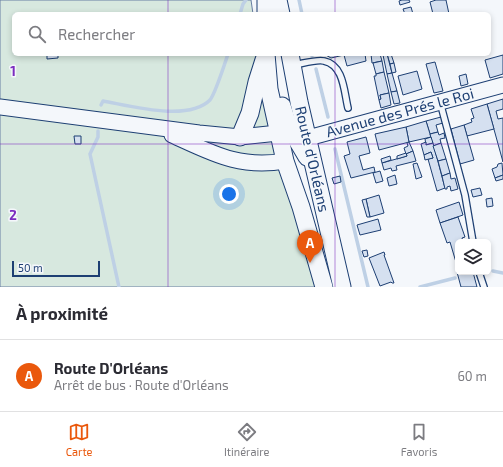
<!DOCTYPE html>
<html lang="fr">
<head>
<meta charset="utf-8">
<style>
  body { margin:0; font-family:"Exo 2",sans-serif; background:#f2f2f3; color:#2b2b33 }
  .controls { position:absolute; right:12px; bottom:12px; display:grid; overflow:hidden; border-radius:6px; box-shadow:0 2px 6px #0003 }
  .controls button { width:36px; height:36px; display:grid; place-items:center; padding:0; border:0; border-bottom:1px solid #e1e1e2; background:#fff; color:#2b2b33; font:20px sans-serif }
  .scale { position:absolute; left:12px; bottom:10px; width:88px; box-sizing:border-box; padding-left:4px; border:2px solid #1d3f73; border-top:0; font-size:11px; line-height:14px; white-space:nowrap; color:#1d3f73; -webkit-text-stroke:3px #f4f7fb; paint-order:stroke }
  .you { position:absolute; left:229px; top:194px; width:14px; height:14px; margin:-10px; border:3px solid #fff; border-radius:50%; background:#1a73e8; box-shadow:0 0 0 6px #1a73e833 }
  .badge { display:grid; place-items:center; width:26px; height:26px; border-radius:50%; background:#ea580c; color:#fff; font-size:13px; font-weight:700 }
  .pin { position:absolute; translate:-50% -33px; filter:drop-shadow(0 1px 2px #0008) }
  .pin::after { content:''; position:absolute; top:21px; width:14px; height:12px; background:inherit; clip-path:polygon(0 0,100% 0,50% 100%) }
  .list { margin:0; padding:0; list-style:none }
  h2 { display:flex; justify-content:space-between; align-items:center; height:52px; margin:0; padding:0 16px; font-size:17px }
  h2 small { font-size:13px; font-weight:400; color:#7c7c81 }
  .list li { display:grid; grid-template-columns:26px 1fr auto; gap:12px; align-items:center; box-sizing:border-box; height:72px; padding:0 16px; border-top:1px solid #e1e1e2 }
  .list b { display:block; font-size:15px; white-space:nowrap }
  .list p { margin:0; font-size:13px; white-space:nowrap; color:#7c7c81 }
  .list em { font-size:13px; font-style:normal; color:#7c7c81 }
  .icon { flex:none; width:22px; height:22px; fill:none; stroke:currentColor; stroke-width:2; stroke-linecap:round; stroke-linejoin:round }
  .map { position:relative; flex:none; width:503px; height:287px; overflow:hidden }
  .search { position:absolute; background:#fff; box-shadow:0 2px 6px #0003; left:12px; right:12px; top:12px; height:44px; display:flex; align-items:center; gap:10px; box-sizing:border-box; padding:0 14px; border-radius:6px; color:#7c7c81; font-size:15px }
  .sheet { height:124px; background:#fff }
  nav { display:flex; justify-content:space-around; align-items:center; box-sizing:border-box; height:56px; border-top:1px solid #e1e1e2; background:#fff; font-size:11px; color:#7c7c81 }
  nav a { display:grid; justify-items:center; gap:2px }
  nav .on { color:#ea580c }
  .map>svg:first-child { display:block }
  .green { fill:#d7e8df; stroke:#687fa3 }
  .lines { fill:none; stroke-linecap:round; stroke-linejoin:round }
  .stream { stroke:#bed0e5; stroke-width:3.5 }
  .building { fill:#d5e0f0; stroke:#1d3f73 }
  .service-casing { stroke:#1d3f73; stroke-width:8 }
  .secondary-casing { stroke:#1d3f73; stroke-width:17 }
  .primary-casing { stroke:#1d3f73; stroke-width:19 }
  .service { stroke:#f4f7fb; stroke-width:5.5 }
  .secondary { stroke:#f4f7fb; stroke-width:15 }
  .primary { stroke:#f4f7fb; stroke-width:17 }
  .grid { fill:none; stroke:#7b2cbf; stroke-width:1; stroke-opacity:0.55 }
  .labels { text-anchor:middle; stroke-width:3; stroke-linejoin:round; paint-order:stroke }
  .street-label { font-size:15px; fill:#1d3f73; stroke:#f4f7fb }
  .grid-label { font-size:13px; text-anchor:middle; font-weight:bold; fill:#7b2cbf; stroke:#f4f7fb; stroke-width:3; stroke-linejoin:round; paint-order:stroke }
</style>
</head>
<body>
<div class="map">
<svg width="503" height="287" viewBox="0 0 503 287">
  <rect width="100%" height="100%" fill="#f4f7fb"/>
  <path class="green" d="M 0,0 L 251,0 L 253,14 L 14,14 L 14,54 L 262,54 L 324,287 L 0,287 Z"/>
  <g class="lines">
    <g class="stream">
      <path d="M 299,0 L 302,14"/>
      <path d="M 240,14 L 243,4 L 246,0"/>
      <path d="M 312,54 L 312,56"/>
      <path d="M 316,69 L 328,117"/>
      <path d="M 101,105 L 103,101 C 131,106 188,122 210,100 C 215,94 225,63 228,54"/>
      <path d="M 98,131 L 98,137 L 90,154 L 119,287"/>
      <path d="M 335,149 L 368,287"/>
      <path d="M 493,271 L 503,273"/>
      <path d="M 420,287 L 455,278"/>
    </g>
  </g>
  <g class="building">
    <path d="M 402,0 L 409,0 L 410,2 L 400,5 L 399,1 Z"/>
    <path d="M 436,0 L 446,0 L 449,14 L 433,14 L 430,2 Z"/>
    <path d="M 411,7 L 413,14 L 405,14 L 403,9 Z"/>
    <path d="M 47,54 L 58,54 L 58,58 L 47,59 Z"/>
    <path d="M 324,54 L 365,54 L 366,61 L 347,66 L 344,55 L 331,58 Z"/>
    <path d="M 371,54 L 373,54 L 374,55 L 380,54 L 382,61 L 372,63 Z"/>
    <path d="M 387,54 L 391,54 L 394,63 L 390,64 Z"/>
    <path d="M 387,54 L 392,73 L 387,74 L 383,55 Z"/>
    <path d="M 503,55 L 503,74 L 490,78 L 485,60 Z"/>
    <path d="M 382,61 L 384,72 L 376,74 L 373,63 Z"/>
    <path d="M 435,62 L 443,91 L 434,93 L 426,64 Z"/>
    <path d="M 394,63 L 396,72 L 392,73 L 390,64 Z"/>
    <path d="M 417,71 L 422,89 L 403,95 L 398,76 Z"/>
    <path d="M 384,72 L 389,93 L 380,95 L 381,99 L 379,100 L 374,76 L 376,76 L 376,74 Z"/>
    <path d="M 392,73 L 397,91 L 391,92 L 387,74 Z"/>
    <path d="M 466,74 L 468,84 L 461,86 L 459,76 Z"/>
    <path d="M 397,91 L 400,103 L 394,104 L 391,92 Z"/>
    <path d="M 389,93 L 391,105 L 381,108 L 379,100 L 381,99 L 380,95 Z"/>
    <path d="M 503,99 L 503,109 L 496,111 L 498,119 L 503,118 L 503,162 L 487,104 Z"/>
    <path d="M 487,104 L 494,129 L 467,136 L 464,125 L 472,122 L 471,119 L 474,118 L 471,109 Z"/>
    <path d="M 441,117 L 443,123 L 436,125 L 438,132 L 430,134 L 426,121 Z"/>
    <path d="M 426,121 L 431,137 L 409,142 L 406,127 Z"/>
    <path d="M 464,125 L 474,160 L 460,164 L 451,129 Z"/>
    <path d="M 406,127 L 409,142 L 379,150 L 375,134 Z"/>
    <path d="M 438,132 L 439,135 L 444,133 L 445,138 L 440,139 L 441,143 L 433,146 L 430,134 Z"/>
    <path d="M 74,136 L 81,136 L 81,144 L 75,144 Z"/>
    <path d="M 366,137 L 370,153 L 359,156 L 363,170 L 374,167 L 375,172 L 351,178 L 344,156 L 350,154 L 347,142 Z"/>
    <path d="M 431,137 L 433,143 L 426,145 L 425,139 Z"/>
    <path d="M 409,142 L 413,151 L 406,154 L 404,148 L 408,146 L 407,143 Z"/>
    <path d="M 426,142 L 426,145 L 433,143 L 445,188 L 437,191 L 428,159 L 433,158 L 431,152 L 424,155 L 421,144 Z"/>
    <path d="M 441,143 L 446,159 L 438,161 L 433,146 Z"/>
    <path d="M 413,151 L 416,161 L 396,166 L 397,170 L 392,171 L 391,168 L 384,170 L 382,163 L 407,156 L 406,154 Z"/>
    <path d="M 431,152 L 433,158 L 425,160 L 424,155 Z"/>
    <path d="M 406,153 L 407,156 L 397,159 L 397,156 Z"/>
    <path d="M 390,156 L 391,160 L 382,163 L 381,159 Z"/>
    <path d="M 446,159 L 450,173 L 442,176 L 438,161 Z"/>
    <path d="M 417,163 L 422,177 L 416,179 L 413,164 Z"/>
    <path d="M 502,163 L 503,175 L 495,178 L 492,169 L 497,167 L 498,164 Z"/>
    <path d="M 380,171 L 383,181 L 376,183 L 373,173 Z"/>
    <path d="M 450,173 L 451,179 L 455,178 L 458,189 L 451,191 L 450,186 L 447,187 L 447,189 L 445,189 L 442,176 Z"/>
    <path d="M 395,175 L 397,184 L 389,186 L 387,178 Z"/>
    <path d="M 503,175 L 503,179 L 496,181 L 495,178 Z"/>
    <path d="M 340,176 L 341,182 L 334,184 L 332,178 Z"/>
    <path d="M 480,188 L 482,195 L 473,197 L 471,190 Z"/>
    <path d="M 379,195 L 384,213 L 370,217 L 366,199 Z"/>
    <path d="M 492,198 L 493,206 L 487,207 L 486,199 Z"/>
    <path d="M 366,199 L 370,217 L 367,217 L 362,200 Z"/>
    <path d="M 459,202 L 463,215 L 440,223 L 436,210 Z"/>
    <path d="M 458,217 L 465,237 L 462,238 L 463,242 L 458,242 L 458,269 L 450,242 L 447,243 L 440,223 Z"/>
    <path d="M 378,219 L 381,230 L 360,235 L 357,225 Z"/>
    <path d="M 367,250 L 368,256 L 364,257 L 362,251 Z"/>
    <path d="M 384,252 L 385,255 L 384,255 L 394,283 L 392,283 L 391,282 L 380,286 L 369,258 Z"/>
    <path d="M 457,272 L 473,272 L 477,287 L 461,287 Z"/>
  </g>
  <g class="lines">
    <g class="service-casing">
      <g id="service">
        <path d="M 293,65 C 301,64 317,59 324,61 C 344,65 344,92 348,108"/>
        <path d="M 440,102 L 465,195 L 473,242"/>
        <path d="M 479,272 L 484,287"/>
      </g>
    </g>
    <g class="secondary-casing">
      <g id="secondary">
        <path d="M 0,107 L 199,133 L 240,137 L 278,133"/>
        <path d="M 172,135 C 212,153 239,169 285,161"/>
        <path d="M 297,141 L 503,85"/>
      </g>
    </g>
    <g class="primary-casing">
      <g id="primary">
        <path d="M 266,0 L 266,14"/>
        <path d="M 278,0 L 281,14"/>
        <path d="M 266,54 L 269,89 L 285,161 L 301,207 L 324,287"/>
        <path d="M 290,54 L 299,102 L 342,287"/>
        <path d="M 282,106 L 288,125 L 307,157"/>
        <path d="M 240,137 L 250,113 L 257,82 L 264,60"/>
      </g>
    </g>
    <use href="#service" class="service"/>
    <use href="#secondary" class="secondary"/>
    <use href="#primary" class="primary"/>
  </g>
  <path class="grid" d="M 168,0 L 168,14M 335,0 L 335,14M 168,54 L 168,287M 335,54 L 335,287M 0,144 L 503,144"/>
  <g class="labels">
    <g class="street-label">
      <text transform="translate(400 113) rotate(-15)" y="5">Avenue des Prés le Roi</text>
      <text transform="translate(312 159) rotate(77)" y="5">Route d'Orléans</text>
    </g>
  </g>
  <g class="grid-label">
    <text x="13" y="76">1</text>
    <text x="13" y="220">2</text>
  </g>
</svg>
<div class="controls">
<button><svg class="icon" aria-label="layers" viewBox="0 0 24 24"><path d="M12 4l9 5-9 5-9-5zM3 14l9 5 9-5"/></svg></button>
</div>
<div class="scale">50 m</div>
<div class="you"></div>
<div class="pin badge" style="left:310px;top:263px">A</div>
<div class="search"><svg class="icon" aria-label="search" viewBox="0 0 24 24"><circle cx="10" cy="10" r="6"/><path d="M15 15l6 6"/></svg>Rechercher</div>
</div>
<section class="sheet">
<h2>À proximité<small></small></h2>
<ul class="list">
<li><span class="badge">A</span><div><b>Route D'Orléans</b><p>Arrêt de bus · Route d'Orléans</p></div><em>60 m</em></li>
</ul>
</section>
<nav>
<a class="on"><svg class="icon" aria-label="map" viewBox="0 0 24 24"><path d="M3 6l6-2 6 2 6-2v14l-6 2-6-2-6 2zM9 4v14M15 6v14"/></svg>Carte</a>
<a><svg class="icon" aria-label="directions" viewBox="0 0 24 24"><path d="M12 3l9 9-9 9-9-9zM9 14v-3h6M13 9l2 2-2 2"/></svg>Itinéraire</a>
<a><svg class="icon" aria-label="saved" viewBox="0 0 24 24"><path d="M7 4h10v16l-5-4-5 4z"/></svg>Favoris</a>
</nav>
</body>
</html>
